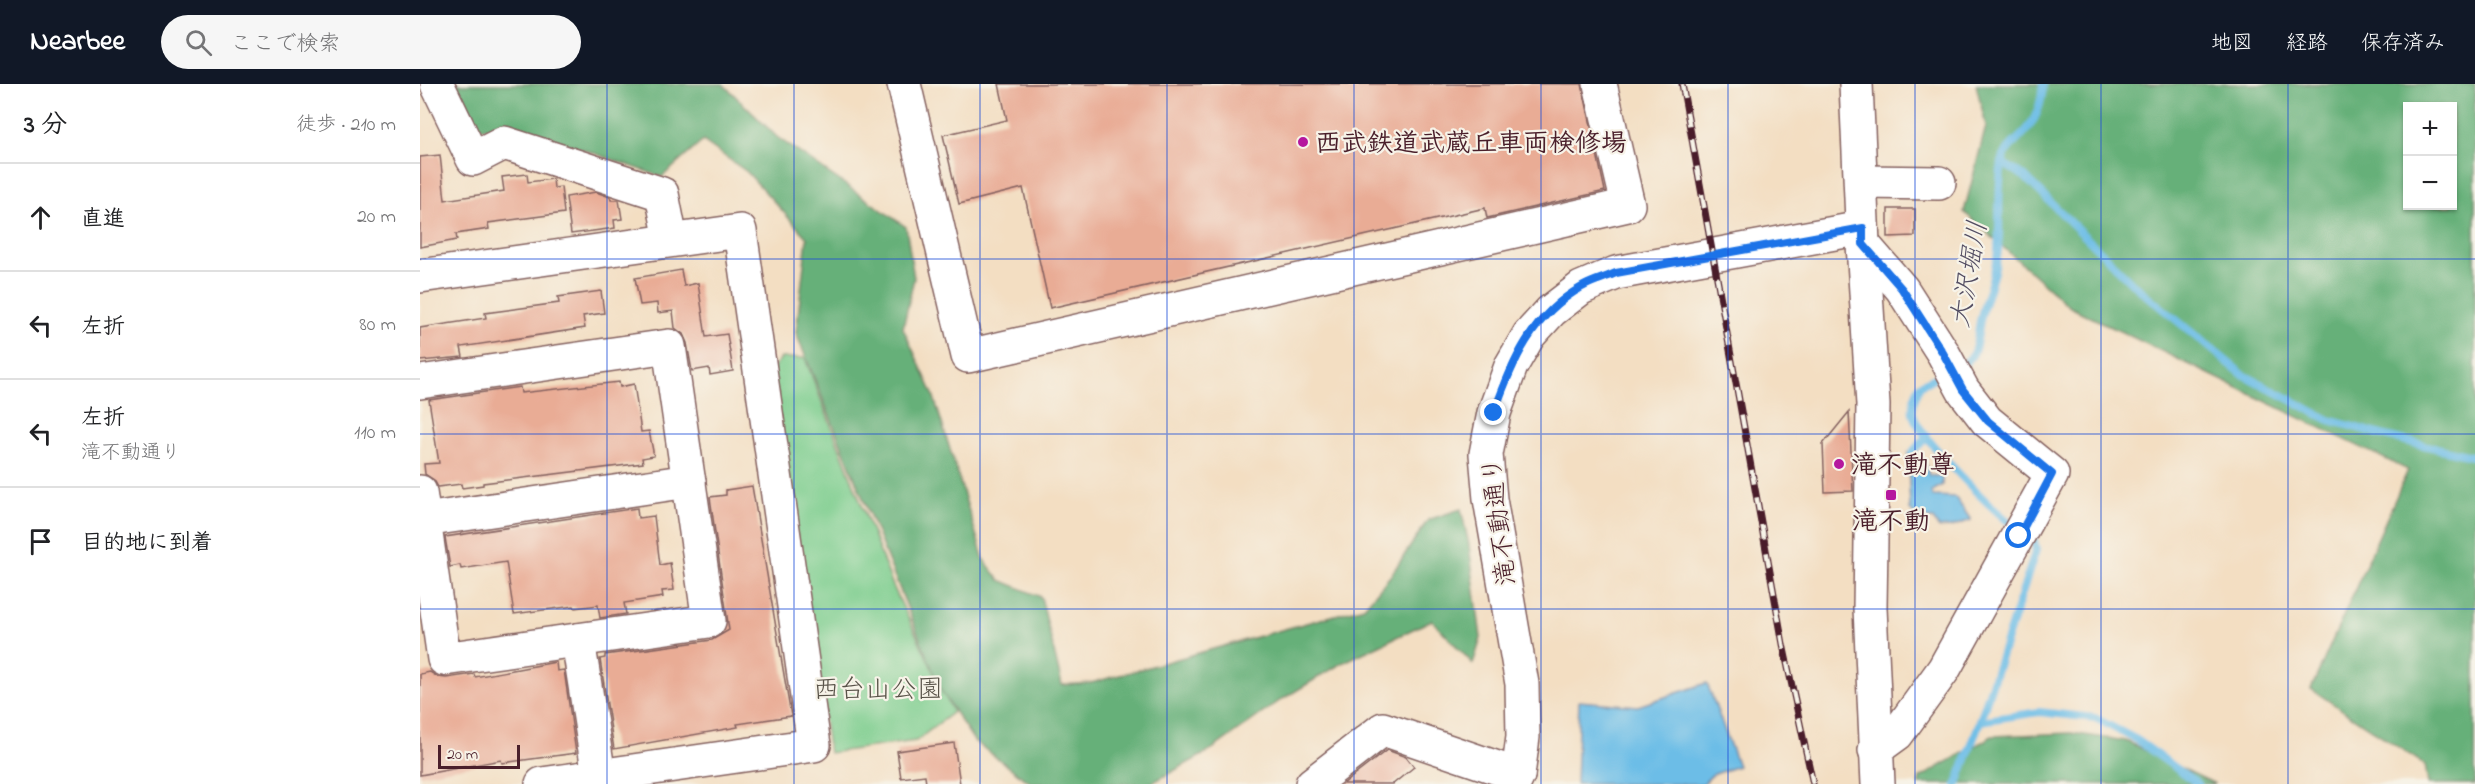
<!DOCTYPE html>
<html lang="ja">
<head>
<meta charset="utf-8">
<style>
  body { margin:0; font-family:"Indie Flower","Klee One",sans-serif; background:#f6f6f6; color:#202124 }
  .controls { position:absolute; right:18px; top:18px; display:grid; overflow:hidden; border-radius:0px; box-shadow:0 2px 4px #0004 }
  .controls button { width:54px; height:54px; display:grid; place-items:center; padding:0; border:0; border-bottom:2px solid #e0e0e0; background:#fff; color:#202124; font:30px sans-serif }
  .scale { position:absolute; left:18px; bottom:15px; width:82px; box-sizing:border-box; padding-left:6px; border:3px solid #4a1f2b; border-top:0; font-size:16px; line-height:21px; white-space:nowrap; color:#4a1f2b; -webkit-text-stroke:4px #f7f3e8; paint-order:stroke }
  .stop { position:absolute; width:18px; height:18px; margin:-14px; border:4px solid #1a73e8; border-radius:50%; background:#fff }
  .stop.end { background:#1a73e8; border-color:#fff; box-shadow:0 2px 6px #0008 }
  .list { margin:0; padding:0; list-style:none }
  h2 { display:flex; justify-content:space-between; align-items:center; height:78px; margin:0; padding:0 24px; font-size:26px }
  h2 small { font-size:20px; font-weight:400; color:#757577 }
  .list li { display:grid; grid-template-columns:39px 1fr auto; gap:18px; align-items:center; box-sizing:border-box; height:108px; padding:0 24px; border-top:2px solid #e0e0e0 }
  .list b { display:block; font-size:22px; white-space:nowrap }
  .list p { margin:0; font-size:20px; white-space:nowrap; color:#757577 }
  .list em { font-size:20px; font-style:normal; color:#757577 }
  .icon { flex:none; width:33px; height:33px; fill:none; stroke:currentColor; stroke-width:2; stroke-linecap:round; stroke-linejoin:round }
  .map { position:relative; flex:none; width:2055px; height:700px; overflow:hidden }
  header { display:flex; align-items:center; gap:36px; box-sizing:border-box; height:84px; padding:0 30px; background:#111827; color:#fff }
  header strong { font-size:28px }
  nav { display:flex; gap:33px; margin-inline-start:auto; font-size:21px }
  .search { width:420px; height:54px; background:#f6f6f6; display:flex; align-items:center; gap:15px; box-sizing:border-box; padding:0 21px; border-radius:33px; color:#757577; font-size:22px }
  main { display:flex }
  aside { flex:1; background:#fff }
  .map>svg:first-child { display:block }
  .green { fill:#7dcd8e; stroke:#64765c; stroke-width:1.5 }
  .forest { fill:#66b079; stroke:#586852; stroke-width:1.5; fill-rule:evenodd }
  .water { fill:#6cbde7; stroke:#5b6e89; stroke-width:1.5 }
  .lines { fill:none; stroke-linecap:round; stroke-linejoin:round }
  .stream { stroke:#6cbde7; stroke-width:8 }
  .building { fill:#e9ac95 }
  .minor-casing { stroke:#856260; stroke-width:36 }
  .minor { stroke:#fff; stroke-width:33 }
  .rail-casing { stroke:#4a1f2b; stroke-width:7 }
  .rail { stroke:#f7f3e8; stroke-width:4.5; stroke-dasharray:14; stroke-linecap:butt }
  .route { stroke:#1a73e8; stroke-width:8 }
  .grid { fill:none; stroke:#1d4ed8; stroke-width:1.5; stroke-opacity:0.55 }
  .poi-dot { fill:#b5179e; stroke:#f7f3e8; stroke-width:2 }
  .labels { text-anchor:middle; stroke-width:4.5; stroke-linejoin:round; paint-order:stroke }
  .poi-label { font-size:26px; font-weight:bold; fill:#4a1f2b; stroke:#f7f3e8; text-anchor:start }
  .street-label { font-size:26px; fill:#4a1f2b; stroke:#f7f3e8 }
  .park-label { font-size:26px; fill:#595349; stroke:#f7f3e8 }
  .water-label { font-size:27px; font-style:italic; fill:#544e63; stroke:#f7f3e8 }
</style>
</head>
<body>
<header>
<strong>Nearbee</strong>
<div class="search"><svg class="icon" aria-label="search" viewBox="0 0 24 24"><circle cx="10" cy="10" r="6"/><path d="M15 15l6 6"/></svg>ここで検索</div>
<nav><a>地図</a><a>経路</a><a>保存済み</a></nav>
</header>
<main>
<aside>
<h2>3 分<small>徒歩 · 210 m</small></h2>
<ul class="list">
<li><svg class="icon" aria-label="ahead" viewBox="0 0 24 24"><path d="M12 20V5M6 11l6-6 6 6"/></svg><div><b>直進</b></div><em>20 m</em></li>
<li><svg class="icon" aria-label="left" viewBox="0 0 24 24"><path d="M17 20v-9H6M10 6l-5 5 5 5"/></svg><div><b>左折</b></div><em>80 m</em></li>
<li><svg class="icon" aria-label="left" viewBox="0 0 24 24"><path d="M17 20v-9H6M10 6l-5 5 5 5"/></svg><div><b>左折</b><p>滝不動通り</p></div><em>110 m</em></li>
<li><svg class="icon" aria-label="arrive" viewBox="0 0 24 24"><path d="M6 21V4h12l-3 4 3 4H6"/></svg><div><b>目的地に到着</b></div></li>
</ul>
</aside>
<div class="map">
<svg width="2055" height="700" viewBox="0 0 2055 700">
  <rect width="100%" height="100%" fill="#f7f3e8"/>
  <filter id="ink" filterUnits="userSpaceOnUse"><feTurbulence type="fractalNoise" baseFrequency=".0167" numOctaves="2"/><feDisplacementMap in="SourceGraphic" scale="12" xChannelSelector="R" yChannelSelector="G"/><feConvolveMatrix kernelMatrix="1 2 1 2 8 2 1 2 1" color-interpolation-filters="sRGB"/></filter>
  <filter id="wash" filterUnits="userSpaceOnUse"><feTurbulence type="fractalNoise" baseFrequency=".008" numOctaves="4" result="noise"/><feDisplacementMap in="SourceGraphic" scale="24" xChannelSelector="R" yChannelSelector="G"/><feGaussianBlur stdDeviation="1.35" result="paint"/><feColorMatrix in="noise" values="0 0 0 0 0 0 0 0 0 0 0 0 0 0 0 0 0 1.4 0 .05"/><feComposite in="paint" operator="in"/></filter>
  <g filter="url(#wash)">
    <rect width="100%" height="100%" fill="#f3dec2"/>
    <path class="green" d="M 361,274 L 385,274 L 473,502 L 533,628 L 496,657 L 409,669 L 352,285 Z"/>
    <g class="forest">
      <path d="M 32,0 L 303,0 L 357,53 L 486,143 L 494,194 L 483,244 L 513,310 L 564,476 L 580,496 L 621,513 L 642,601 L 671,599 L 944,523 L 971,491 L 1008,436 L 1041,425 L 1049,461 L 1061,554 L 1053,580 L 1012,536 L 922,579 L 861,616 L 788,668 L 730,700 L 612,700 L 554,657 L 521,607 L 376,249 L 387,154 L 327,88 L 283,57 L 242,93 L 96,42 L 56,45 Z"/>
      <path d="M 1556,0 L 2055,0 L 2055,700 L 2008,700 L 2005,681 L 1891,605 L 1988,386 L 1650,223 L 1544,128 L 1566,42 ZM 1988,22 L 2032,22 L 2032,122 L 1988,122 Z"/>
      <path d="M 1651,649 L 1706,657 L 1795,700 L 1499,700 L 1500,694 L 1572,652 Z"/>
    </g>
    <g class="water">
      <path d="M 1488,369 L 1506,380 L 1509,391 L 1522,393 L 1522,401 L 1511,408 L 1513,412 L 1535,413 L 1551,436 L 1531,443 L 1519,444 L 1513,435 L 1499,435 L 1490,426 Z"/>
      <path d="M 1287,599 L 1318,682 L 1292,691 L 1283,700 L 1156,700 L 1159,617 L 1218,622 Z"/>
    </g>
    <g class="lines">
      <g class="stream">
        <path d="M 1582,79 L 1604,92 L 1714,201 L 1822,290 L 1909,336 L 1969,353 L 2055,373"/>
        <path d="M 1538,283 C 1561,272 1555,255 1561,233 C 1566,211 1576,190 1578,166 C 1581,138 1577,107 1582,79 C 1586,61 1599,57 1609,43 C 1618,31 1622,15 1623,0"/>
        <path d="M 1526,289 L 1500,301 C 1496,310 1490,323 1494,333 C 1501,354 1575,429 1596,443"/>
        <path d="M 1492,369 L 1507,352"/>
        <path d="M 1560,637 L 1619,628 L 1675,634 L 1717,656 L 1778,700"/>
        <path d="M 1537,700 L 1560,637 L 1616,466 L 1614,456 L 1606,450"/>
      </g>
    </g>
    <g id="blocks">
      <g class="building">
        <path d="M 579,0 L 1162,0 L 1185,107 L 1067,134 L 1065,124 L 630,224 L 603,104 L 539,120 L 523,51 L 587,36 Z"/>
        <path d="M 20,71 L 25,116 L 84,107 L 82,93 L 107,90 L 108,98 L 133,95 L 134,104 L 141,103 L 144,129 L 68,139 L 69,145 L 36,150 L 37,156 L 0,163 L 0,73 Z"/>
        <path d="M 176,108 L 190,113 L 191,116 L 199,116 L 202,135 L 194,136 L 195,144 L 151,150 L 146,113 Z"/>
        <path d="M 1468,125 L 1495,125 L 1495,152 L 1468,153 Z"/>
        <path d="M 261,186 L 264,202 L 278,199 L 286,253 L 307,250 L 313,287 L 290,291 L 289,284 L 272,287 L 267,259 L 263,250 L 255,244 L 253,227 L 238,229 L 237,219 L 220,221 L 215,194 Z"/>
        <path d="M 181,207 L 184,229 L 163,232 L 165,244 L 41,263 L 43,273 L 0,277 L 0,244 L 66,234 L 65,229 L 139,219 L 138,213 Z"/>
        <path d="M 199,298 L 200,303 L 214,300 L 221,348 L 229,347 L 234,372 L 222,374 L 223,379 L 63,399 L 63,401 L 42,404 L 41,400 L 18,403 L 14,396 L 5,390 L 4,380 L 19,379 L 9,316 L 100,303 L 101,309 Z"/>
        <path d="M 1429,328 L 1433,407 L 1405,408 L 1403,360 Z"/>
        <path d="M 332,402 L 371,632 L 317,640 L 318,643 L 194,665 L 180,575 L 185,574 L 185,571 L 292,556 L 309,546 L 290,413 L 306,411 L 306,406 Z"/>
        <path d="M 217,424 L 218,434 L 234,432 L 240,481 L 250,479 L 254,506 L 242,507 L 243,513 L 204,519 L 206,530 L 180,534 L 178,521 L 155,524 L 154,522 L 94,530 L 86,478 L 41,485 L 40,481 L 30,483 L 25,453 Z"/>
        <path d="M 136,578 L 137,587 L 144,586 L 156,669 L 82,679 L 81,676 L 0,691 L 0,590 L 10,588 L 18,593 L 26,594 L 54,590 L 55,593 Z"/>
        <path d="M 534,659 L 540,700 L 506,700 L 505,691 L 481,694 L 477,667 Z"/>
        <path d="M 967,666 L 986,673 L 994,683 L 973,700 L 923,700 Z"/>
      </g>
    </g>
  </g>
  <g filter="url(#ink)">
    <use href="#blocks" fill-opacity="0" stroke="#856260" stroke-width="1.5"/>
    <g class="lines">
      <g class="minor-casing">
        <g id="minor">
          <path d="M 17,0 L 53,75 L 84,59 L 242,110 L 251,156"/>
          <path d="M 484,0 L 548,272 L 1208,121 L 1180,0"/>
          <path d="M 1436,0 L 1443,160 L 1453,321 L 1450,524 L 1458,700"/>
          <path d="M 1442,98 L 1519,99"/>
          <path d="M 1443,160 L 1482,205 L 1523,269 L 1543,306 L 1567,337 L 1632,390 L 1524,585 L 1477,650 L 1455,666"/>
          <path d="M 0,192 L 320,147 L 394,661 L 122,700"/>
          <path d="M 0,298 L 249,262 L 289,537 L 24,575 L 0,408"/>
          <path d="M 4,436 L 269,397"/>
          <path d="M 158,556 L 179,692"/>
          <path d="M 892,700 L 963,645 L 1098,691"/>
          <path d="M 1094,700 L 1098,691 L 1103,653 L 1102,600 L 1070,415 L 1066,370 L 1074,329 L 1091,282 L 1109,251 L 1131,227 L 1161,204 L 1196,189 L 1442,144"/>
        </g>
      </g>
      <use href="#minor" class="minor"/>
      <g class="rail-casing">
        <path id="rail" d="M 1262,0 L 1363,560 L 1393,700"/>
      </g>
      <use href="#rail" class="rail"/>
    </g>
  </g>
  <g class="lines" filter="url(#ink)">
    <path class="route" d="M 1074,329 C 1092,278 1112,231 1162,203 C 1172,197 1185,194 1196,189 L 1443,144 L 1443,160 L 1482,205 L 1523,269 L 1543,306 L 1568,337 L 1632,390 L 1599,452"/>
  </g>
  <path class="grid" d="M 187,0 L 187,700M 374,0 L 374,700M 560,0 L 560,700M 747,0 L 747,700M 934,0 L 934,700M 1121,0 L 1121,700M 1308,0 L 1308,700M 1495,0 L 1495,700M 1681,0 L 1681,700M 1868,0 L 1868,700M 0,175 L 2055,175M 0,350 L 2055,350M 0,525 L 2055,525"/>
  <g class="poi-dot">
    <circle cx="883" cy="58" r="6"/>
    <circle cx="1419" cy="380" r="6"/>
    <rect x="1465" y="405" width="12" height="12" rx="3"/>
  </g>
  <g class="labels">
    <g class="poi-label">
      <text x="895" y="67">西武鉄道武蔵丘車両検修場</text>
      <text x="1431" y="389">滝不動尊</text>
      <text x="1471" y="445" text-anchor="middle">滝不動</text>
    </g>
    <g class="street-label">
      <text transform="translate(1078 437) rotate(-97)" y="9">滝不動通り</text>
    </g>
    <g class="park-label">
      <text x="458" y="613">西台山公園</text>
    </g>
    <g class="water-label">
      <text transform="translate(1548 190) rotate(-80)" y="9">大沢堀川</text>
    </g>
  </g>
</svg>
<div class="controls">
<button>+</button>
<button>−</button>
</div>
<div class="scale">20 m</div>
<div class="stop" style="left:1599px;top:452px"></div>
<div class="stop end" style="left:1074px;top:329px"></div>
</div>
</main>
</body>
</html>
